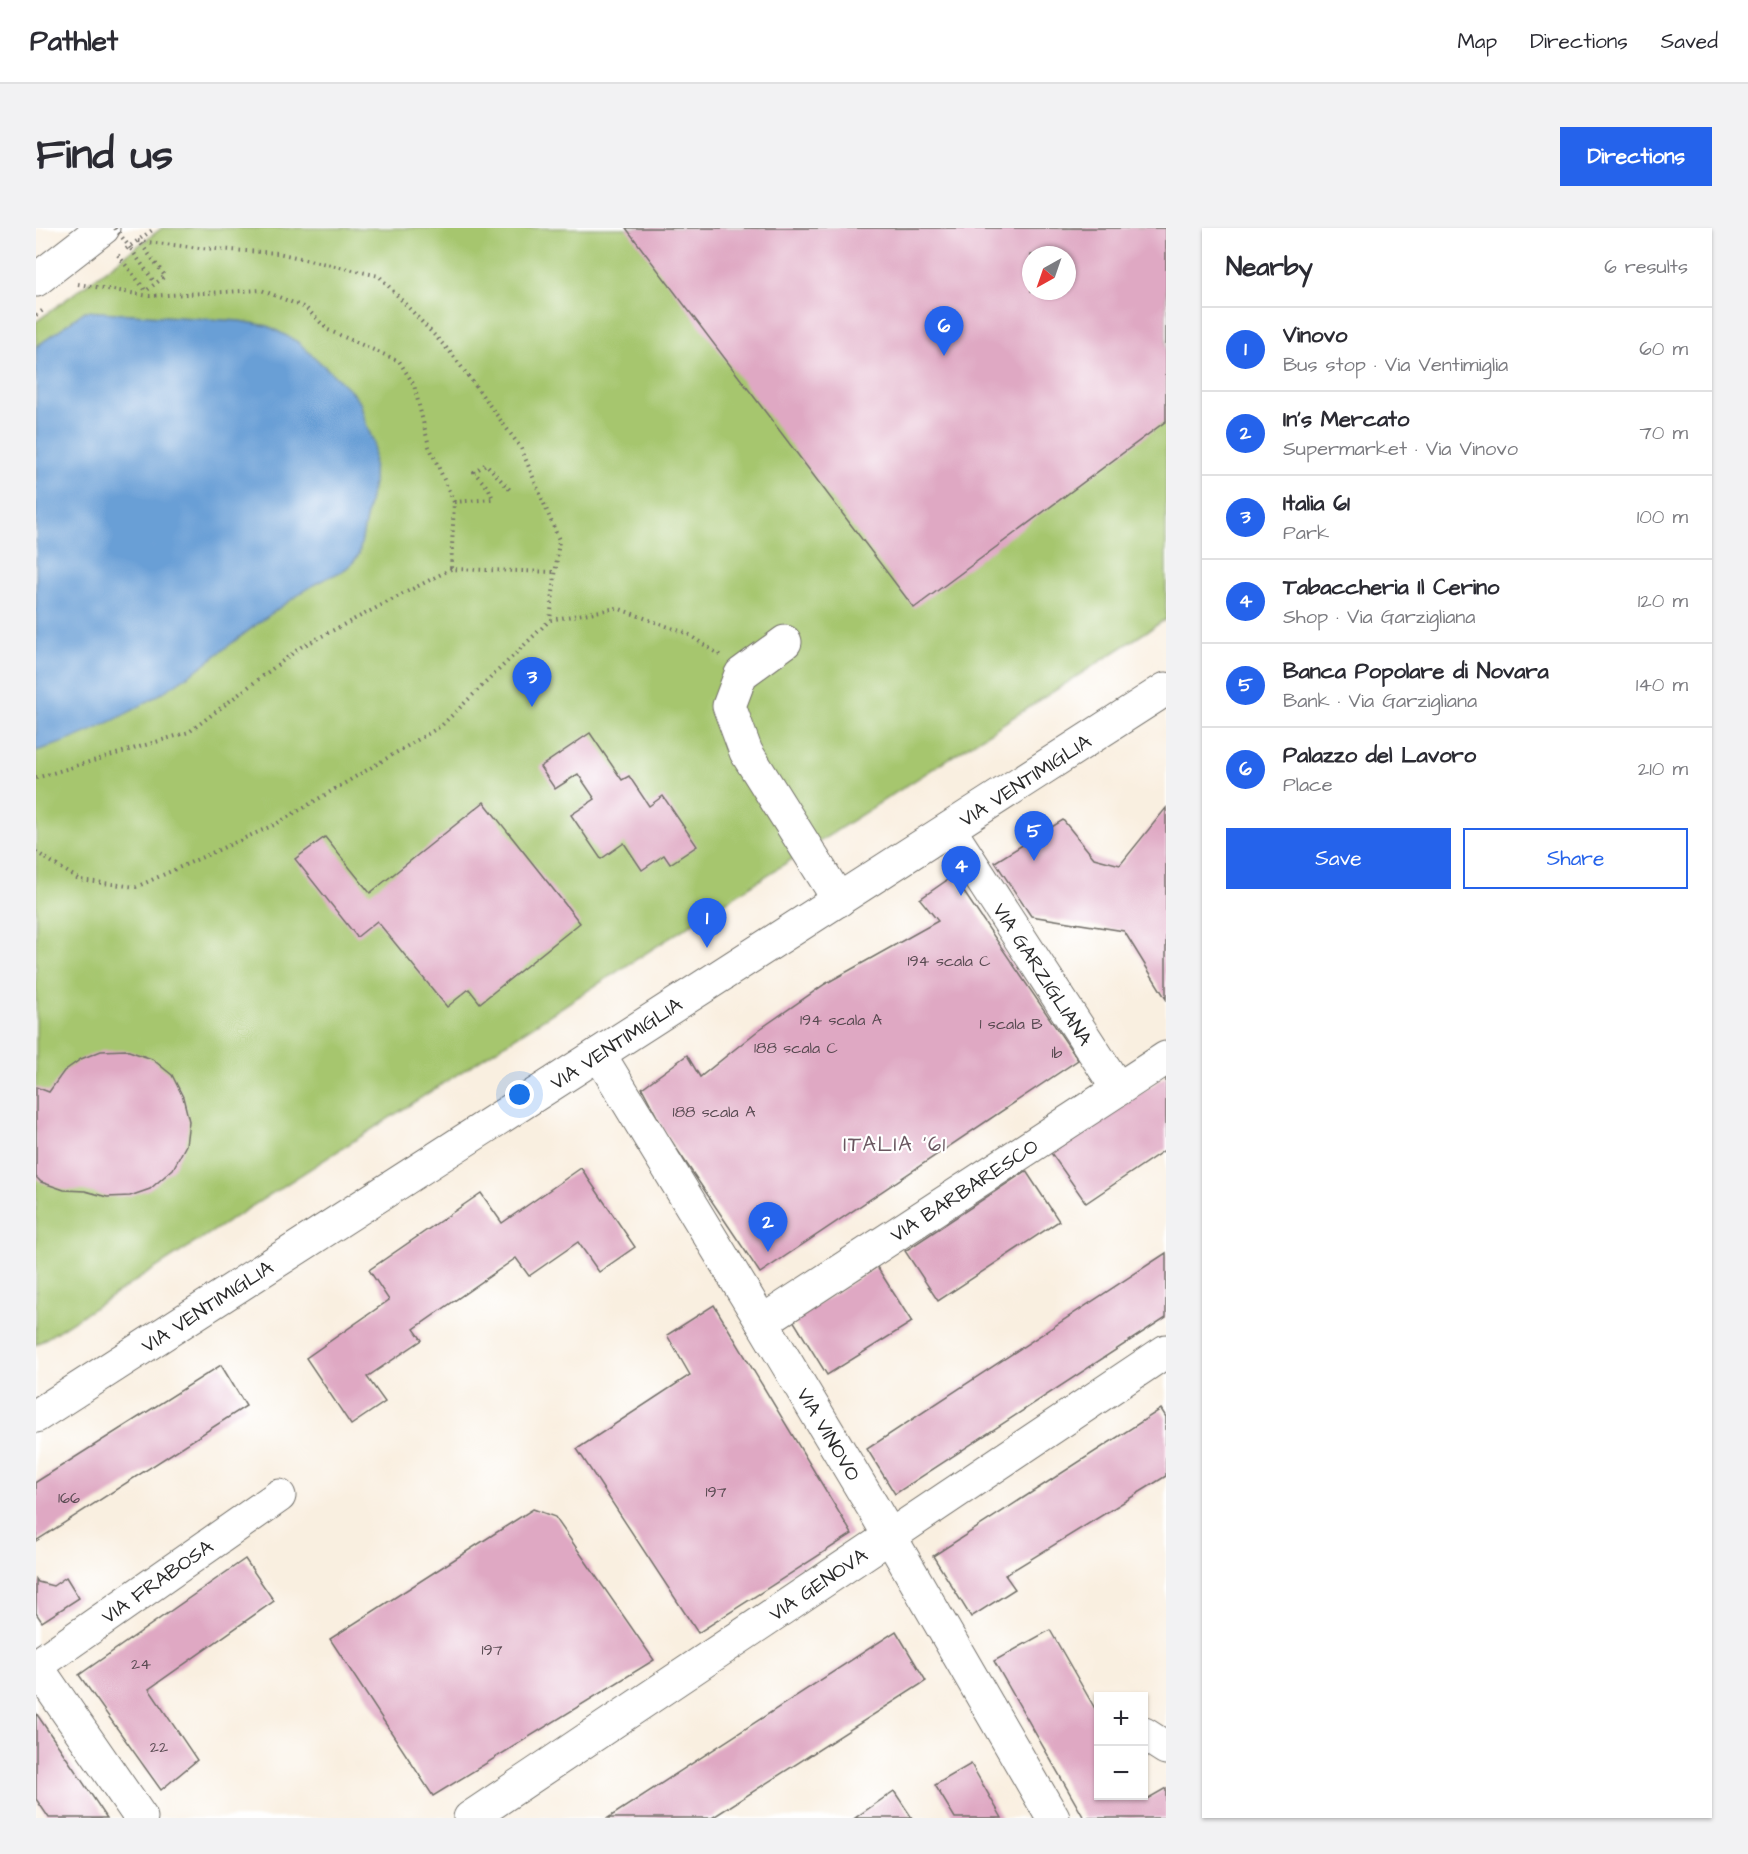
<!DOCTYPE html>
<html lang="en">
<head>
<meta charset="utf-8">
<style>
  body { margin:0; font-family:"Architects Daughter",sans-serif; background:#f2f2f3; color:#2b2b33 }
  .controls { position:absolute; right:18px; bottom:18px; display:grid; overflow:hidden; border-radius:0px; box-shadow:0 2px 4px #0004 }
  .controls button { width:54px; height:54px; display:grid; place-items:center; padding:0; border:0; border-bottom:2px solid #e1e1e2; background:#fff; color:#2b2b33; font:30px sans-serif }
  .compass { position:absolute; left:986px; top:18px; width:54px; height:54px; border-radius:50%; background:#fff; box-shadow:0 2px 4px #0004; rotate:220deg }
  .you { position:absolute; left:484px; top:867px; width:21px; height:21px; margin:-15px; border:4px solid #fff; border-radius:50%; background:#1a73e8; box-shadow:0 0 0 9px #1a73e833 }
  .badge { display:grid; place-items:center; width:39px; height:39px; border-radius:50%; background:#2563eb; color:#fff; font-size:20px; font-weight:700 }
  .pin { position:absolute; translate:-50% -50px; filter:drop-shadow(0 2px 3px #0008) }
  .pin::after { content:''; position:absolute; top:32px; width:21px; height:18px; background:inherit; clip-path:polygon(0 0,100% 0,50% 100%) }
  .list { margin:0; padding:0; list-style:none }
  h2 { display:flex; justify-content:space-between; align-items:center; height:78px; margin:0; padding:0 24px; font-size:26px }
  h2 small { font-size:20px; font-weight:400; color:#7c7c81 }
  .list li { display:grid; grid-template-columns:39px 1fr auto; gap:18px; align-items:center; box-sizing:border-box; height:84px; padding:0 24px; border-top:2px solid #e1e1e2 }
  .list b { display:block; font-size:22px; white-space:nowrap }
  .list p { margin:0; font-size:20px; white-space:nowrap; color:#7c7c81 }
  .list em { font-size:20px; font-style:normal; color:#7c7c81 }
  .actions { display:flex; gap:12px; padding:18px 24px }
  .actions a { flex:1; padding:14px 0; border:2px solid #2563eb; border-radius:0px; text-align:center; font-size:21px; color:#2563eb }
  .actions .main { background:#2563eb; color:#fff }
  .map { position:relative; flex:none; width:1130px; height:1590px; overflow:hidden; border-radius:0px }
  header { display:flex; align-items:center; gap:36px; box-sizing:border-box; height:84px; padding:0 30px; background:#fff; border-bottom:2px solid #e1e1e2 }
  header strong { font-size:28px }
  nav { display:flex; gap:33px; margin-inline-start:auto; font-size:21px }
  .intro { display:flex; align-items:center; justify-content:space-between; box-sizing:border-box; height:144px; padding:0 36px }
  h1 { margin:0; font-size:42px }
  .button { padding:15px 27px; border-radius:0px; background:#2563eb; color:#fff; font-size:21px; font-weight:700 }
  main { display:flex; gap:36px; padding:0 36px }
  aside { flex:1; background:#fff; border-radius:0px; box-shadow:0 2px 4px #0004 }
  .map>svg:first-child { display:block }
  .green { fill:#a6c66e; stroke:#68784c; stroke-width:1.5; fill-rule:evenodd }
  .water { fill:#699fd6; stroke:#4a6580; stroke-width:1.5 }
  .building { fill:#dfa8c3; fill-rule:evenodd }
  .lines { fill:none; stroke-linecap:round; stroke-linejoin:round }
  .minor-casing { stroke:#73706a; stroke-width:35 }
  .major-casing { stroke:#73706a; stroke-width:35 }
  .path { stroke:#73706a; stroke-width:4; stroke-dasharray:1.5 4.5; stroke-linecap:butt }
  .minor { stroke:#fff; stroke-width:33 }
  .major { stroke:#fff; stroke-width:33 }
  .path-bridge { stroke:#73706a; stroke-width:4; stroke-dasharray:1.5 4.5; stroke-linecap:butt }
  .labels { text-anchor:middle; stroke-width:4.5; stroke-linejoin:round; paint-order:stroke }
  .number-label { font-size:16px; fill:#584a51 }
  .street-label { font-size:20px; fill:#2b2b2b; stroke:#fff }
  .neighbourhood-label { font-size:21px; letter-spacing:1.5px; fill:#6a5760; stroke:#fff }
</style>
</head>
<body>
<header>
<strong>Pathlet</strong>
<nav><a>Map</a><a>Directions</a><a>Saved</a></nav>
</header>
<div class="intro"><h1>Find us</h1><a class="button">Directions</a></div>
<main>
<div class="map">
<svg width="1130" height="1590" viewBox="0 0 1130 1590">
  <rect width="100%" height="100%" fill="#fff"/>
  <filter id="ink" filterUnits="userSpaceOnUse"><feTurbulence type="fractalNoise" baseFrequency=".0167" numOctaves="2"/><feDisplacementMap in="SourceGraphic" scale="12" xChannelSelector="R" yChannelSelector="G"/><feConvolveMatrix kernelMatrix="1 2 1 2 8 2 1 2 1" color-interpolation-filters="sRGB"/></filter>
  <filter id="wash" filterUnits="userSpaceOnUse"><feTurbulence type="fractalNoise" baseFrequency=".008" numOctaves="4" result="noise"/><feDisplacementMap in="SourceGraphic" scale="24" xChannelSelector="R" yChannelSelector="G"/><feGaussianBlur stdDeviation="1.35" result="paint"/><feColorMatrix in="noise" values="0 0 0 0 0 0 0 0 0 0 0 0 0 0 0 0 0 1.4 0 .05"/><feComposite in="paint" operator="in"/></filter>
  <g filter="url(#wash)">
    <rect width="100%" height="100%" fill="#f9efe0"/>
    <path class="green" d="M 126,0 L 1130,0 L 1130,391 L 0,1117 L 0,94 ZM 995,27 L 1031,27 L 1031,63 L 995,63 Z"/>
    <path class="water" d="M 49,83 L 204,93 L 232,98 L 262,114 L 314,162 L 324,174 L 330,196 L 338,215 L 337,255 L 323,326 C 312,345 296,346 279,356 C 270,362 261,368 252,374 C 221,395 193,418 163,440 C 114,475 58,507 0,523 L 0,119 Z"/>
    <g id="blocks">
      <g class="building">
        <path d="M 590,0 L 1130,0 L 1130,193 L 878,380 ZM 995,27 L 1031,27 L 1031,63 L 995,63 Z"/>
        <path d="M 554,505 L 586,552 L 593,548 L 613,578 L 627,568 L 661,618 L 634,636 L 628,627 L 606,642 L 588,615 L 565,631 L 535,587 L 559,571 L 542,546 L 519,561 L 504,539 Z"/>
        <path d="M 448,574 L 544,695 L 444,775 L 433,761 L 411,779 L 341,693 L 321,709 L 259,631 L 289,609 L 334,665 Z"/>
        <path d="M 1130,580 L 1130,771 L 1088,703 L 995,688 L 959,634 L 1027,592 L 1058,630 L 1084,637 Z"/>
        <path d="M 917,648 L 1042,832 L 724,1045 L 628,902 L 606,860 L 651,827 L 664,849 L 724,801 L 789,756 L 902,693 L 884,671 Z"/>
        <path d="M 90,822 L 116,831 L 136,847 L 147,869 L 153,893 L 150,917 L 137,941 L 114,961 L 94,968 L 71,969 L 49,963 L 28,962 L 5,954 L 0,949 L 0,859 L 13,864 L 28,843 L 45,831 L 65,823 Z"/>
        <path d="M 1130,848 L 1130,921 L 1050,975 L 1015,925 Z"/>
        <path d="M 545,940 L 599,1019 L 563,1044 L 542,1014 L 493,1048 L 480,1030 L 378,1101 L 386,1112 L 331,1149 L 349,1174 L 315,1197 L 270,1130 L 353,1072 L 333,1042 L 445,965 L 466,995 Z"/>
        <path d="M 990,943 L 1023,993 L 902,1073 L 869,1023 Z"/>
        <path d="M 1130,1025 L 1130,1089 L 859,1266 L 831,1221 Z"/>
        <path d="M 841,1039 L 876,1094 L 791,1147 L 757,1092 Z"/>
        <path d="M 678,1077 L 816,1306 L 662,1405 L 541,1221 L 654,1147 L 631,1107 Z"/>
        <path d="M 185,1137 L 210,1178 L 0,1313 L 0,1254 Z"/>
        <path d="M 1125,1181 L 1130,1189 L 1130,1248 L 969,1347 L 979,1361 L 935,1389 L 897,1328 Z"/>
        <path d="M 497,1281 L 519,1289 L 618,1432 L 397,1568 L 294,1411 Z"/>
        <path d="M 209,1331 L 238,1373 L 113,1461 L 161,1532 L 125,1562 L 43,1447 Z"/>
        <path d="M 30,1349 L 43,1370 L 6,1394 L 0,1385 L 0,1351 L 2,1354 L 17,1358 Z"/>
        <path d="M 1014,1402 L 1062,1486 L 1062,1568 L 1109,1568 L 1111,1571 L 1130,1560 L 1130,1590 L 1048,1590 L 958,1433 Z"/>
        <path d="M 860,1403 L 890,1453 L 676,1590 L 572,1590 Z"/>
        <path d="M 0,1485 L 38,1541 L 71,1590 L 13,1590 L 0,1571 Z"/>
        <path d="M 935,1536 L 966,1590 L 919,1590 L 899,1557 Z"/>
        <path d="M 858,1563 L 876,1590 L 819,1590 Z"/>
      </g>
    </g>
  </g>
  <g filter="url(#ink)">
    <use href="#blocks" fill-opacity="0" stroke="#73706a" stroke-width="1.5"/>
    <g class="lines">
      <g class="minor-casing">
        <g id="minor">
          <path d="M 749,414 L 705,446 L 693,478 L 710,524 L 803,672"/>
          <path d="M 913,601 L 1082,861"/>
          <path d="M 563,826 L 726,1094 L 838,1281 L 1017,1590"/>
          <path d="M 726,1094 L 1130,830"/>
          <path d="M 0,1188 L 1130,461"/>
          <path d="M 0,1438 L 243,1268"/>
          <path d="M 0,1438 L 105,1590"/>
          <path d="M 1108,1506 L 1130,1520"/>
          <path d="M 434,1590 L 1130,1123"/>
        </g>
      </g>
      <g class="major-casing">
        <path id="major" d="M 0,52 L 67,0"/>
      </g>
      <g class="path">
        <path d="M 102,13 L 164,20 L 242,25 L 343,48 L 416,126 L 485,220 L 523,312 L 514,392 L 581,380 L 652,406 L 685,428"/>
        <path d="M 90,21 L 119,0"/>
        <path d="M 95,21 L 119,55"/>
        <path d="M 82,27 L 110,63 L 129,48 L 103,13"/>
        <path d="M 42,56 L 113,68 L 225,62 L 270,80 L 292,102 L 363,133 L 378,157 L 393,218 L 418,274 L 415,341"/>
        <path d="M 0,87 L 9,81"/>
        <path d="M 418,274 L 457,271 L 453,261 L 438,244 L 450,236 L 475,263"/>
        <path d="M 0,550 L 153,504 L 265,419 L 415,341 L 519,344"/>
        <path d="M 0,624 L 44,652 L 100,659 L 240,596 L 405,498 L 514,392"/>
      </g>
      <use href="#minor" class="minor"/>
      <use href="#major" class="major"/>
      <path class="path-bridge" d="M 79,0 L 95,21"/>
    </g>
  </g>
  <g class="labels">
    <g class="number-label">
      <text x="913" y="738">194 scala C</text>
      <text x="805" y="797">194 scala A</text>
      <text x="975" y="801">1 scala B</text>
      <text x="760" y="825">188 scala C</text>
      <text x="1021" y="830">1b</text>
      <text x="678" y="889">188 scala A</text>
      <text x="680" y="1269">197</text>
      <text x="33" y="1275">166</text>
      <text x="456" y="1427">197</text>
      <text x="105" y="1441">24</text>
      <text x="123" y="1524">22</text>
    </g>
    <g class="street-label">
      <text transform="translate(989 552) rotate(-33)" y="7">VIA VENTIMIGLIA</text>
      <text transform="translate(1007 746) rotate(57)" y="7">VIA GARZIGLIANA</text>
      <text transform="translate(580 815) rotate(-33)" y="7">VIA VENTIMIGLIA</text>
      <text transform="translate(928 962) rotate(-33)" y="7">VIA BARBARESCO</text>
      <text transform="translate(171 1078) rotate(-33)" y="7">VIA VENTIMIGLIA</text>
      <text transform="translate(793 1206) rotate(59)" y="7">VIA VINOVO</text>
      <text transform="translate(121 1353) rotate(-35)" y="7">VIA FRABOSA</text>
      <text transform="translate(782 1356) rotate(-34)" y="7">VIA GENOVA</text>
    </g>
    <g class="neighbourhood-label">
      <text x="859" y="923">ITALIA '61</text>
    </g>
  </g>
</svg>
<div class="controls">
<button>+</button>
<button>−</button>
</div>
<svg class="compass" viewBox="-18 -18 36 36"><path d="M0-13l5 13h-10z" fill="#e53935"/><path d="M0 13l5-13h-10z" fill="#7c7c81"/></svg>
<div class="you"></div>
<div class="pin badge" style="left:671px;top:720px">1</div>
<div class="pin badge" style="left:732px;top:1024px">2</div>
<div class="pin badge" style="left:496px;top:479px">3</div>
<div class="pin badge" style="left:925px;top:668px">4</div>
<div class="pin badge" style="left:998px;top:633px">5</div>
<div class="pin badge" style="left:908px;top:128px">6</div>
</div>
<aside>
<h2>Nearby<small>6 results</small></h2>
<ul class="list">
<li><span class="badge">1</span><div><b>Vinovo</b><p>Bus stop · Via Ventimiglia</p></div><em>60 m</em></li>
<li><span class="badge">2</span><div><b>In's Mercato</b><p>Supermarket · Via Vinovo</p></div><em>70 m</em></li>
<li><span class="badge">3</span><div><b>Italia 61</b><p>Park</p></div><em>100 m</em></li>
<li><span class="badge">4</span><div><b>Tabaccheria Il Cerino</b><p>Shop · Via Garzigliana</p></div><em>120 m</em></li>
<li><span class="badge">5</span><div><b>Banca Popolare di Novara</b><p>Bank · Via Garzigliana</p></div><em>140 m</em></li>
<li><span class="badge">6</span><div><b>Palazzo del Lavoro</b><p>Place</p></div><em>210 m</em></li>
</ul>
<div class="actions"><a class="main">Save</a><a>Share</a></div>
</aside>
</main>
</body>
</html>
